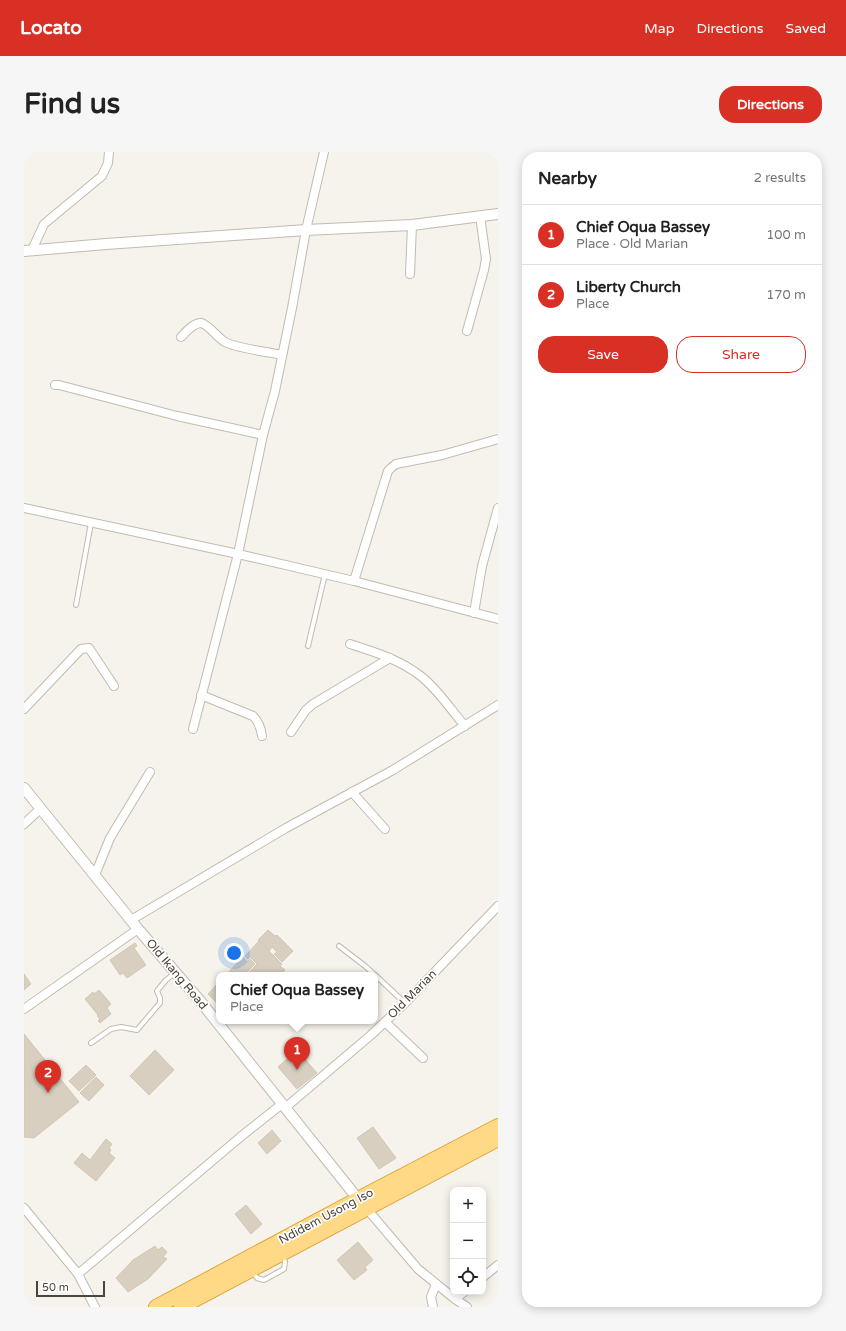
<!DOCTYPE html>
<html lang="en">
<head>
<meta charset="utf-8">
<style>
  body { margin:0; font-family:"Varela Round",sans-serif; background:#f6f6f6; color:#222 }
  .controls { position:absolute; right:12px; bottom:12px; display:grid; overflow:hidden; border-radius:8px; box-shadow:0 2px 10px #0003 }
  .controls button { width:36px; height:36px; display:grid; place-items:center; padding:0; border:0; border-bottom:1px solid #e0e0e0; background:#fff; color:#222; font:20px sans-serif }
  .scale { position:absolute; left:12px; bottom:10px; width:69px; box-sizing:border-box; padding-left:4px; border:2px solid #4b4439; border-top:0; font-size:11px; line-height:14px; white-space:nowrap; color:#4b4439; -webkit-text-stroke:3px #fff; paint-order:stroke }
  .you { position:absolute; left:210px; top:801px; width:14px; height:14px; margin:-10px; border:3px solid #fff; border-radius:50%; background:#1a73e8; box-shadow:0 0 0 6px #1a73e833 }
  .badge { display:grid; place-items:center; width:26px; height:26px; border-radius:50%; background:#d93025; color:#fff; font-size:13px; font-weight:700 }
  .pin { position:absolute; translate:-50% -33px; filter:drop-shadow(0 1px 2px #0008) }
  .pin::after { content:''; position:absolute; top:21px; width:14px; height:12px; background:inherit; clip-path:polygon(0 0,100% 0,50% 100%) }
  .popup { position:absolute; left:192px; top:820px; width:162px; height:52px; box-sizing:border-box; display:grid; place-content:center; border-radius:8px; background:#fff; filter:drop-shadow(0 1px 3px #0005); font-size:13px; white-space:nowrap; color:#767676 }
  .popup b { font-size:15px; color:#222 }
  .popup::after { content:''; position:absolute; left:50%; top:100%; margin-left:-8px; border:8px solid transparent; border-top-color:#fff }
  .list { margin:0; padding:0; list-style:none }
  h2 { display:flex; justify-content:space-between; align-items:center; height:52px; margin:0; padding:0 16px; font-size:17px }
  h2 small { font-size:13px; font-weight:400; color:#767676 }
  .list li { display:grid; grid-template-columns:26px 1fr auto; gap:12px; align-items:center; box-sizing:border-box; height:60px; padding:0 16px; border-top:1px solid #e0e0e0 }
  .list b { display:block; font-size:15px; white-space:nowrap }
  .list p { margin:0; font-size:13px; white-space:nowrap; color:#767676 }
  .list em { font-size:13px; font-style:normal; color:#767676 }
  .actions { display:flex; gap:8px; padding:12px 16px }
  .actions a { flex:1; padding:9px 0; border:1px solid #d93025; border-radius:16px; text-align:center; font-size:14px; color:#d93025 }
  .actions .main { background:#d93025; color:#fff }
  .icon { flex:none; width:22px; height:22px; fill:none; stroke:currentColor; stroke-width:2; stroke-linecap:round; stroke-linejoin:round }
  .map { position:relative; flex:none; width:474px; height:1155px; overflow:hidden; border-radius:16px }
  header { display:flex; align-items:center; gap:24px; box-sizing:border-box; height:56px; padding:0 20px; background:#d93025; color:#fff }
  header strong { font-size:19px }
  nav { display:flex; gap:22px; margin-inline-start:auto; font-size:14px }
  .intro { display:flex; align-items:center; justify-content:space-between; box-sizing:border-box; height:96px; padding:0 24px }
  h1 { margin:0; font-size:28px }
  .button { padding:10px 18px; border-radius:16px; background:#d93025; color:#fff; font-size:14px; font-weight:700 }
  main { display:flex; gap:24px; padding:0 24px }
  aside { flex:1; background:#fff; border-radius:16px; box-shadow:0 2px 10px #0003 }
  .map>svg:first-child { display:block }
  .building { fill:#d8cfc1; stroke:#d3c7b4 }
  .lines { fill:none; stroke-linecap:round; stroke-linejoin:round }
  .service-casing { stroke:#c2bbae; stroke-width:6 }
  .minor-casing { stroke:#c2bbae; stroke-width:10 }
  .tertiary-casing { stroke:#c2bbae; stroke-width:12 }
  .trunk-casing { stroke:#e0a43c; stroke-width:16 }
  .service { stroke:#fff; stroke-width:4 }
  .minor { stroke:#fff; stroke-width:8 }
  .tertiary { stroke:#fff; stroke-width:10 }
  .trunk { stroke:#ffd985; stroke-width:14 }
  .labels { text-anchor:middle; stroke-width:3.5; stroke-linejoin:round; paint-order:stroke }
  .street-label { font-size:12px; fill:#4b4439; stroke:#fff }
</style>
</head>
<body>
<header>
<strong>Locato</strong>
<nav><a>Map</a><a>Directions</a><a>Saved</a></nav>
</header>
<div class="intro"><h1>Find us</h1><a class="button">Directions</a></div>
<main>
<div class="map">
<svg width="474" height="1155" viewBox="0 0 474 1155">
  <rect width="100%" height="100%" fill="#f6f3ec"/>
  <g class="building">
    <path d="M 244,778 L 251,784 L 253,783 L 269,799 L 258,810 L 250,802 L 253,800 L 248,795 L 245,799 L 234,788 Z"/>
    <path d="M 235,789 L 258,812 L 256,814 L 261,818 L 256,823 L 223,823 L 233,812 L 226,805 L 224,807 L 221,804 Z"/>
    <path d="M 111,791 L 113,794 L 110,796 L 122,813 L 103,826 L 99,821 L 96,823 L 86,808 Z"/>
    <path d="M 219,805 L 223,810 L 226,807 L 231,812 L 220,823 L 202,823 Z"/>
    <path d="M 0,822 L 7,832 L 0,838 Z"/>
    <path d="M 195,830 L 195,849 L 193,851 L 184,842 Z"/>
    <path d="M 75,838 L 87,852 L 83,856 L 87,862 L 76,871 L 74,869 L 76,867 L 73,864 L 74,863 L 61,847 L 69,840 L 70,842 Z"/>
    <path d="M 0,882 L 55,950 L 10,986 L 0,985 Z"/>
    <path d="M 131,898 L 150,918 L 125,943 L 106,924 Z"/>
    <path d="M 273,898 L 293,921 L 273,937 L 254,915 Z"/>
    <path d="M 62,913 L 72,923 L 55,939 L 45,929 Z"/>
    <path d="M 72,925 L 80,933 L 65,949 L 56,941 Z"/>
    <path d="M 349,975 L 372,1006 L 355,1017 L 333,986 Z"/>
    <path d="M 248,978 L 257,989 L 243,1002 L 234,991 Z"/>
    <path d="M 82,987 L 88,992 L 85,996 L 87,998 L 85,1001 L 91,1006 L 72,1029 L 50,1011 L 58,1001 L 66,1008 Z"/>
    <path d="M 222,1053 L 238,1072 L 227,1082 L 211,1062 Z"/>
    <path d="M 334,1090 L 349,1108 L 341,1115 L 343,1118 L 330,1128 L 313,1108 Z"/>
    <path d="M 131,1094 L 134,1098 L 138,1095 L 143,1100 L 139,1105 L 143,1107 L 124,1127 L 104,1140 L 92,1126 L 109,1108 Z"/>
  </g>
  <g class="lines">
    <g class="service-casing">
      <g id="service">
        <path d="M 52,453 L 67,371"/>
        <path d="M 284,494 L 301,422"/>
        <path d="M 315,794 L 341,814 L 351,823"/>
        <path d="M 351,823 L 381,851"/>
        <path d="M 67,891 L 87,877 L 97,875 L 113,878 L 136,851 L 136,846 L 133,839 L 142,828 L 151,821"/>
        <path d="M 229,1120 L 233,1126 L 240,1128 L 260,1117 L 261,1110 L 259,1104"/>
      </g>
    </g>
    <g class="minor-casing">
      <g id="minor">
        <path d="M 8,98 L 20,72 L 78,24 L 84,11 L 85,0"/>
        <path d="M 386,122 L 388,73"/>
        <path d="M 443,179 L 460,118 L 462,107 L 456,64"/>
        <path d="M 157,185 C 162,180 169,171 177,171 C 184,172 194,186 201,190 C 212,196 244,200 258,203"/>
        <path d="M 31,233 L 35,233 L 153,264 L 239,283"/>
        <path d="M 0,356 L 214,402 L 330,429 L 474,467"/>
        <path d="M 330,429 L 364,319 L 367,316 L 372,312 L 418,303 L 474,287"/>
        <path d="M 450,461 L 458,414 L 474,356"/>
        <path d="M 326,492 C 351,500 377,508 398,525 C 415,539 427,558 441,574"/>
        <path d="M 177,543 L 229,564 C 235,570 237,576 238,584"/>
        <path d="M 0,557 L 57,497 L 65,496 L 90,534"/>
        <path d="M 169,577 L 214,402 L 239,283 L 251,239 L 268,156 L 282,78 L 300,0"/>
        <path d="M 267,580 L 282,558 L 289,552 L 366,506"/>
        <path d="M 328,640 L 361,677"/>
        <path d="M 0,672 L 17,656"/>
        <path d="M 71,723 L 86,686 L 126,620"/>
        <path d="M 107,768 L 262,676 L 369,618 L 474,553"/>
        <path d="M 0,857 L 114,777"/>
        <path d="M 361,870 L 399,906"/>
        <path d="M 261,956 L 347,883 L 381,851 L 474,754"/>
        <path d="M 0,1056 L 54,1122 L 71,1155"/>
        <path d="M 343,1057 L 394,1117 L 431,1147 L 443,1155"/>
        <path d="M 54,1122 L 220,982 L 258,952"/>
        <path d="M 459,1125 L 474,1113"/>
        <path d="M 431,1147 L 440,1140"/>
        <path d="M 409,1155 L 407,1145 L 412,1132"/>
      </g>
    </g>
    <g class="tertiary-casing">
      <g id="tertiary">
        <path d="M 0,99 L 82,92 L 282,78 L 388,73 L 474,62"/>
        <path d="M 0,636 L 114,777 L 177,850 L 334,1047"/>
      </g>
    </g>
    <g class="trunk-casing">
      <g id="trunk">
        <path d="M 132,1155 L 334,1047 L 474,974"/>
        <path d="M 157,1155 L 474,987"/>
      </g>
    </g>
    <use href="#service" class="service"/>
    <use href="#minor" class="minor"/>
    <use href="#tertiary" class="tertiary"/>
    <use href="#trunk" class="trunk"/>
  </g>
  <g class="labels">
    <g class="street-label">
      <text transform="translate(153 822) rotate(50)" y="4">Old Ikang Road</text>
      <text transform="translate(388 842) rotate(-45)" y="4">Old Marian</text>
      <text transform="translate(302 1064) rotate(-28)" y="4">Ndidem Usong Iso</text>
    </g>
  </g>
</svg>
<div class="controls">
<button>+</button>
<button>−</button>
<button><svg class="icon" aria-label="locate" viewBox="0 0 24 24"><circle cx="12" cy="12" r="6"/><path d="M12 2v4M12 18v4M2 12h4M18 12h4"/></svg></button>
</div>
<div class="scale">50 m</div>
<div class="you"></div>
<div class="pin badge" style="left:273px;top:918px">1</div>
<div class="popup"><b>Chief Oqua Bassey</b>Place</div>
<div class="pin badge" style="left:24px;top:941px">2</div>
</div>
<aside>
<h2>Nearby<small>2 results</small></h2>
<ul class="list">
<li><span class="badge">1</span><div><b>Chief Oqua Bassey</b><p>Place · Old Marian</p></div><em>100 m</em></li>
<li><span class="badge">2</span><div><b>Liberty Church</b><p>Place</p></div><em>170 m</em></li>
</ul>
<div class="actions"><a class="main">Save</a><a>Share</a></div>
</aside>
</main>
</body>
</html>
